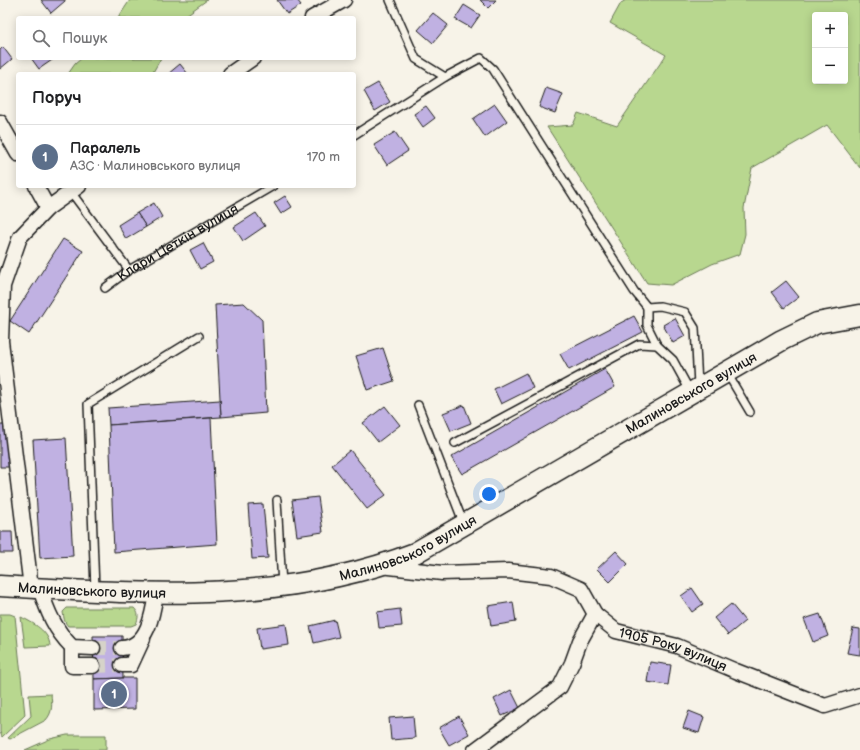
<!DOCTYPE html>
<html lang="uk">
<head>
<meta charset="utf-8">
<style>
  body { margin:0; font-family:"Balsamiq Sans",sans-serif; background:#f2f2f2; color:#202124 }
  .controls { position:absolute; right:12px; top:12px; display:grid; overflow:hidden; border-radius:4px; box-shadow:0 2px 10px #0003 }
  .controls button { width:36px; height:36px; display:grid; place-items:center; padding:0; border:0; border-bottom:1px solid #e0e0e0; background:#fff; color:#202124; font:20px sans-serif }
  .you { position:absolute; left:489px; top:494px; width:14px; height:14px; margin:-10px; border:3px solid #fff; border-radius:50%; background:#1a73e8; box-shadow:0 0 0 6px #1a73e833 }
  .badge { display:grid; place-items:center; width:26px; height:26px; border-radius:50%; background:#1f6fb2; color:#fff; font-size:13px; font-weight:700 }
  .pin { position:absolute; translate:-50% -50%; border:2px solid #fff; box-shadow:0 1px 4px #0006 }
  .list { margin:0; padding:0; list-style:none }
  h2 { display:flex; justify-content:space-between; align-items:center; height:52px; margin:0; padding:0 16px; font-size:17px }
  h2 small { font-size:13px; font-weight:400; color:#757577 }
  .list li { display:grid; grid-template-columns:26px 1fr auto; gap:12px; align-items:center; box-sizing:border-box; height:64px; padding:0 16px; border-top:1px solid #e0e0e0 }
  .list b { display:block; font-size:15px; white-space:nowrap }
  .list p { margin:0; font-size:13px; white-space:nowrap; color:#757577 }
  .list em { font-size:13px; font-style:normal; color:#757577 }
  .icon { flex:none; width:22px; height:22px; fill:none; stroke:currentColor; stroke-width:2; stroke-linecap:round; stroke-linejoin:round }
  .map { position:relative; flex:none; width:860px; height:750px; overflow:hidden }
  .search { position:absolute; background:#fff; box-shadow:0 2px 10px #0003; left:16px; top:16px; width:340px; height:44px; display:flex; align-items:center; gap:10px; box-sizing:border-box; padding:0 14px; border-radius:4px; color:#757577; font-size:15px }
  .panel { position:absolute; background:#fff; box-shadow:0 2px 10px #0003; left:16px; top:72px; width:340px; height:116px; border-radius:4px }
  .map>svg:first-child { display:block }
  .green { fill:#b8d78f; stroke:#6a7a56; fill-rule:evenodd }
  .building { fill:#c0b1e2; stroke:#1c1c1c }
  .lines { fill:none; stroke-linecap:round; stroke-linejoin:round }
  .minor-tunnel { stroke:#d6d3c9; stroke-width:14; stroke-dasharray:14 7; stroke-linecap:butt }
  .service-casing { stroke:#1c1c1c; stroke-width:10 }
  .minor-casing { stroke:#1c1c1c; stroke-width:17 }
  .secondary-casing { stroke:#1c1c1c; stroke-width:23 }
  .service { stroke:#f7f3e8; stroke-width:7 }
  .minor { stroke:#f7f3e8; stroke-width:14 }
  .secondary { stroke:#f7f3e8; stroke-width:20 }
  .labels { text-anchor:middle; stroke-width:3.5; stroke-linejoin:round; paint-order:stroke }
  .street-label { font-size:14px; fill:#1c1c1c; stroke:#f7f3e8 }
</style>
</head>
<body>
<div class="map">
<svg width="860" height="750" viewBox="0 0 860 750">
  <rect width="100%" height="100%" fill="#f7f3e8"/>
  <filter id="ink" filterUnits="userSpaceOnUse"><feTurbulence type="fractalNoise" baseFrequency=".025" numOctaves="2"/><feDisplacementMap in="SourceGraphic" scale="8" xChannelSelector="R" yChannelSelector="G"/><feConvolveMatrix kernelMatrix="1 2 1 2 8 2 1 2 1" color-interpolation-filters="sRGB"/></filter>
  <g filter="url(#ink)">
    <g class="green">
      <path d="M 130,0 L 207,0 L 182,18 L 118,18 Z"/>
      <path d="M 626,0 L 860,0 L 860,168 L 827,125 L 752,168 L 744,208 L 745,234 L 740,254 L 712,264 L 671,285 L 647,283 L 547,127 L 573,125 L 578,113 L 617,126 L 666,55 L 610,23 L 621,3 ZM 815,15 L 845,15 L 845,81 L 815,81 Z"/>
      <path d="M 82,58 L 161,58 L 152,74 L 68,74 L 75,64 Z"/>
      <path d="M 67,608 L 134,608 C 139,613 139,617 136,624 L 131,626 L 68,626 C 64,622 64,618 63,612 Z"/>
      <path d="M 0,614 L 10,614 L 15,616 L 25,715 L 2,737 L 0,732 Z"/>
      <path d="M 21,617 C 33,623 49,631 50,646 L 25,647 Z"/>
      <path d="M 51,694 C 52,704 53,712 46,720 L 10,739 L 8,738 L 31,716 L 29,695 Z"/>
      <path d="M 67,735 L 106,735 L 106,750 L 25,750 L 50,739 Z"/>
    </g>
    <g class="building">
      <path d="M 41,0 L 65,0 L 65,1 L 51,13 Z"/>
      <path d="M 277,0 L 297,0 L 301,5 L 287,14 Z"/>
      <path d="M 480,0 L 496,0 L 488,8 Z"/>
      <path d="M 464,5 L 480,15 L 471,28 L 455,19 Z"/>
      <path d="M 433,13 L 448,25 L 433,43 L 418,30 Z"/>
      <path d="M 3,47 L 12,59 L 0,69 L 0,50 Z"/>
      <path d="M 31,58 L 55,58 L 39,69 Z"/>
      <path d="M 180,64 L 188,74 L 168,74 Z"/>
      <path d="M 378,83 L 390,102 L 375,111 L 364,91 Z"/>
      <path d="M 546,88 L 563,94 L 555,113 L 539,107 Z"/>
      <path d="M 495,104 L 507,121 L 485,137 L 473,119 Z"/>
      <path d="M 426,106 L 435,118 L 423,127 L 414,114 Z"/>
      <path d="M 395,132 L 408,151 L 387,165 L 374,145 Z"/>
      <path d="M 285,196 L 292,207 L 281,214 L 274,203 Z"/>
      <path d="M 154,203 L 162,217 L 146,227 L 137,213 Z"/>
      <path d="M 137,213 L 146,227 L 126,239 L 118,225 Z"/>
      <path d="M 256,213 L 265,226 L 243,241 L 234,227 Z"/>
      <path d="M 63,239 L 83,251 L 29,334 L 10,321 Z"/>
      <path d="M 203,243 L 213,262 L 200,269 L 190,250 Z"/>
      <path d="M 786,281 L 799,297 L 784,308 L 772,292 Z"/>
      <path d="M 244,303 L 262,320 L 266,413 L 221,417 L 215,305 Z"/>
      <path d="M 634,316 L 643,332 L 569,370 L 560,354 Z"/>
      <path d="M 675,318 L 685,336 L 673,343 L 663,325 Z"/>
      <path d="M 383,348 L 394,381 L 367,390 L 356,356 Z"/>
      <path d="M 605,369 L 615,387 L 462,474 L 451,457 Z"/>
      <path d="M 526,373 L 533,388 L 501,404 L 494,389 Z"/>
      <path d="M 220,400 L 221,417 L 109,425 L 108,408 Z"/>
      <path d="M 464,405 L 471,423 L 451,431 L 443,413 Z"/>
      <path d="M 385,406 L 400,425 L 378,442 L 363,423 Z"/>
      <path d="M 211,418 L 217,544 L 114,552 L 109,425 Z"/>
      <path d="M 0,425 L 7,425 L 9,467 L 0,467 Z"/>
      <path d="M 66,438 L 73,556 L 40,558 L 33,440 Z"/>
      <path d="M 350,450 L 386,495 L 367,509 L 332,465 Z"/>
      <path d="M 318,497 L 323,532 L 297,536 L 292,500 Z"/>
      <path d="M 263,504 L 268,558 L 252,559 L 248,505 Z"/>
      <path d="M 0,532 L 12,532 L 13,553 L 0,553 Z"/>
      <path d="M 616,551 L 628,564 L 610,582 L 597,569 Z"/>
      <path d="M 692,588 L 703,604 L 692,612 L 681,596 Z"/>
      <path d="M 513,602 L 516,622 L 491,626 L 488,606 Z"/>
      <path d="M 731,604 L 745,621 L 728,635 L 714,618 Z"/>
      <path d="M 400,609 L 402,626 L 379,628 L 377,612 Z"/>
      <path d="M 820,614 L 828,636 L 813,642 L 804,619 Z"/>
      <path d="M 335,620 L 339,637 L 314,643 L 310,626 Z"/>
      <path d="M 286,624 L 289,645 L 260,649 L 257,628 Z"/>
      <path d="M 853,628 L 860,629 L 860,655 L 847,653 Z"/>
      <path d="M 93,636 L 122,636 L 123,678 L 94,679 Z"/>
      <path d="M 650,662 L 671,665 L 668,685 L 647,682 Z"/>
      <path d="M 123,678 L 135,678 L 135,709 L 94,710 L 94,679 Z"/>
      <path d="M 511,690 L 520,708 L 502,716 L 494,699 Z"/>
      <path d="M 689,711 L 704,717 L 699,733 L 683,728 Z"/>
      <path d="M 413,716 L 415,738 L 391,740 L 389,718 Z"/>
      <path d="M 459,716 L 469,734 L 449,745 L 439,728 Z"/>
    </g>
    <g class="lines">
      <g class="minor-tunnel">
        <path d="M 93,648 L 122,648"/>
        <path d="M 93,666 L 122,665"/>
      </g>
      <g class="service-casing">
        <g id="service">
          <path d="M 390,0 L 416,59 L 445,77 L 481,58 L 493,69 L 634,291 L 647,307 L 660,306 L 685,312 L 695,328 L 698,385"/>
          <path d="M 354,135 L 445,77"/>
          <path d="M 71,192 L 129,270"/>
          <path id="s1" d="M 105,288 L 129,270 L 273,186"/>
          <path d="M 647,307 L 647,325 L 657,345"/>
          <path d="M 727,373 L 750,412"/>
          <path d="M 418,405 L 463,522"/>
          <path d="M 455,443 L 639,344 L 657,345 L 673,360 L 690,391"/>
          <path d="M 277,500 L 282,585"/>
          <path d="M 95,589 L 88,404 L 199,336"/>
        </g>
      </g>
      <g class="minor-casing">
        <g id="minor">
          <path d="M 312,18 L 344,0"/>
          <path d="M 230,74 L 253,58"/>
          <path d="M 0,122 L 18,154"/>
          <path d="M 36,186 L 48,208"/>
          <path id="s2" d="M 381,566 L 442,573 L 508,571 L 551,576 L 581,589 L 595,614 L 616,631 L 677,646 L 736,671 L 825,706 L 860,695"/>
          <path d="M 31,588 L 1,341 L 3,286 L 20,237 L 48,208 L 79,186"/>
          <path d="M 40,588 C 47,611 55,630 72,647 L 93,648"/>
          <path d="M 72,647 L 72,666 L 93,666"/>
          <path d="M 122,648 C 148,647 153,613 156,593"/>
          <path d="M 122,665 L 131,665 L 143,639"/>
          <path d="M 475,750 L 560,687 L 572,663 L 580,641 L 595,614"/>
        </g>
      </g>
      <g class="secondary-casing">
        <g id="secondary">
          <path id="s3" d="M 0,586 C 141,594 281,605 415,553 L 782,340 L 817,323 L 860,315"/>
        </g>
      </g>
      <use href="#service" class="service"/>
      <use href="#minor" class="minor"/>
      <use href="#secondary" class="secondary"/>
    </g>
  </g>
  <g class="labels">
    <g class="street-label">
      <text dy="5" stroke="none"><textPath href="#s1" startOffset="86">Клари Цеткін вулиця</textPath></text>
      <text dy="5" stroke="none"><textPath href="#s3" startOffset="739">Малиновського вулиця</textPath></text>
      <text dy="5" stroke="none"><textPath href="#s3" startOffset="415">Малиновського вулиця</textPath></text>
      <text dy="5" stroke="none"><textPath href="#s3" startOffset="92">Малиновського вулиця</textPath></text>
      <text dy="5" stroke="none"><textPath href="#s2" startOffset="319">1905 Року вулиця</textPath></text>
    </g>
  </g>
</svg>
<div class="controls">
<button>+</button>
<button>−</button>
</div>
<div class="you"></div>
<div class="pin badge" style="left:114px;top:694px;background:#5c6f8a">1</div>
<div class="search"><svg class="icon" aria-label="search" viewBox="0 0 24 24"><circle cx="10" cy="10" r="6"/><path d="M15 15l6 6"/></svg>Пошук</div>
<section class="panel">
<h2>Поруч<small></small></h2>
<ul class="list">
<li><span class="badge" style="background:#5c6f8a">1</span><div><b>Паралель</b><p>АЗС · Малиновського вулиця</p></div><em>170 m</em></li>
</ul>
</section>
</div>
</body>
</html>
